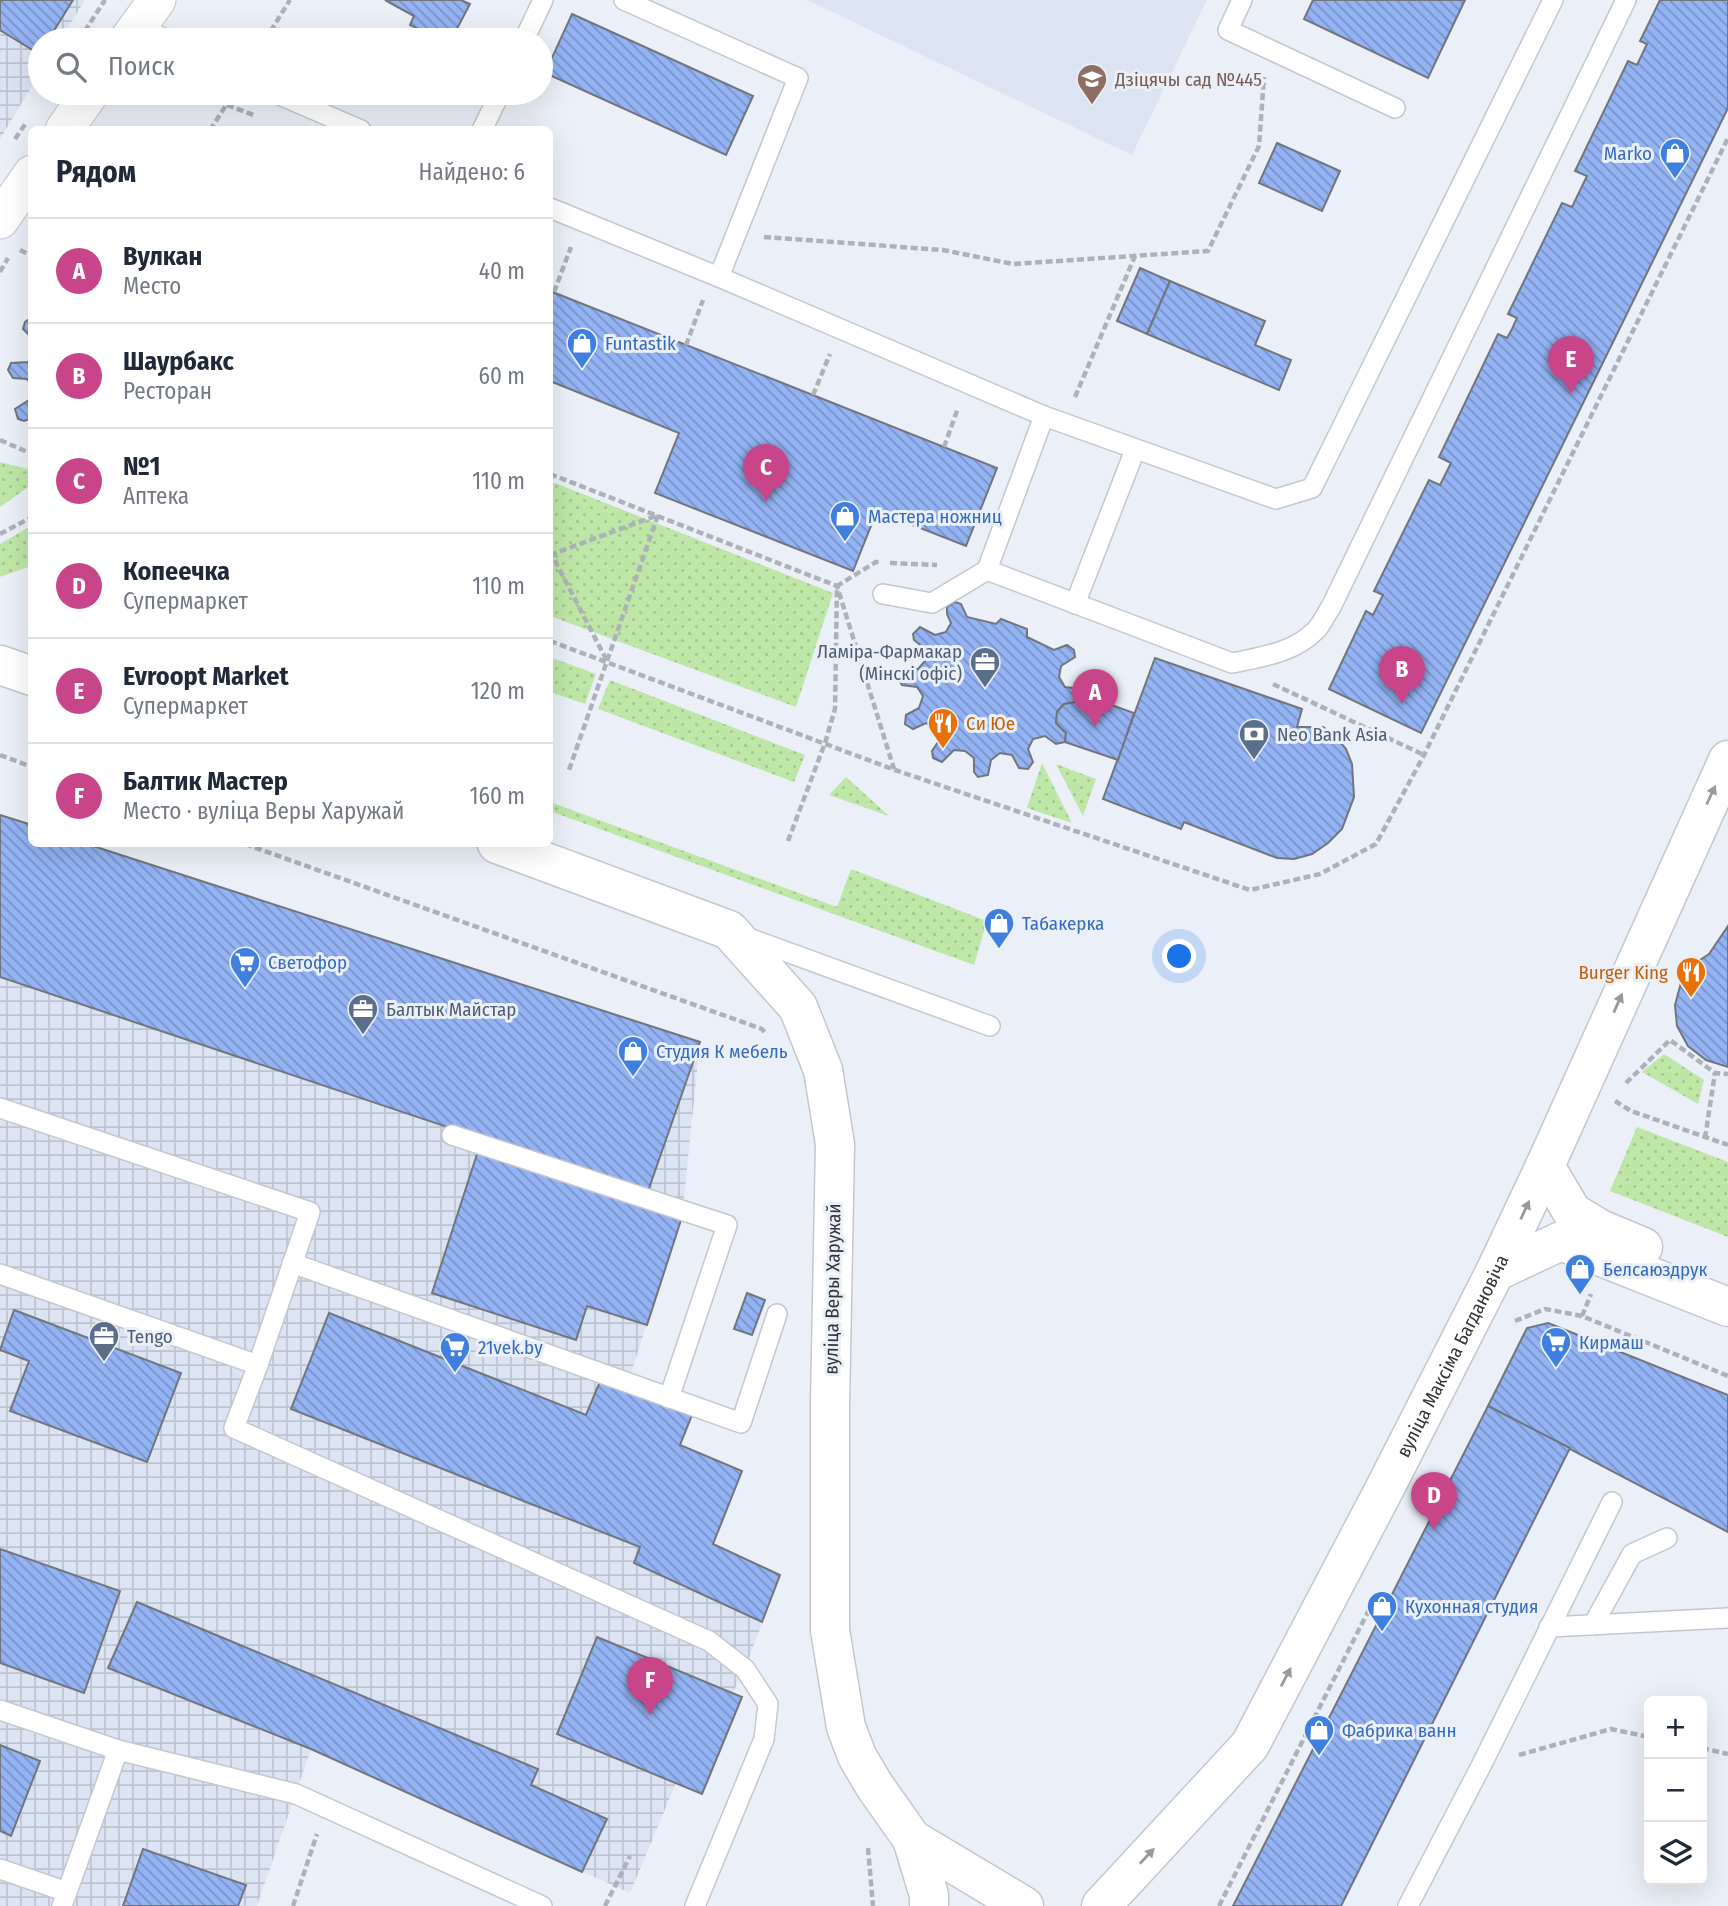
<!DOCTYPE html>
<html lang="ru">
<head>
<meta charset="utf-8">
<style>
  body { margin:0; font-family:"Fira Sans Condensed",sans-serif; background:#f6f6f7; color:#1f2937 }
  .controls { position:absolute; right:21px; bottom:21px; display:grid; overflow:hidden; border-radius:10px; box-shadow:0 7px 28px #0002 }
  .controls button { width:63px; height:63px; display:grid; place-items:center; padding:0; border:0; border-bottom:2px solid #e0e1e3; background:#fff; color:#1f2937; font:35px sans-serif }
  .you { position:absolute; left:1180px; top:957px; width:24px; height:24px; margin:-18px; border:5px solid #fff; border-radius:50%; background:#1a73e8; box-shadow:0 0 0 10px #1a73e833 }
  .badge { display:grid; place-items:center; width:46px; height:46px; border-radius:50%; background:#c9458a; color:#fff; font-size:23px; font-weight:700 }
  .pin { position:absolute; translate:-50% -58px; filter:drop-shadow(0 2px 4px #0008) }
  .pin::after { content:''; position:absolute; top:37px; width:24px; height:21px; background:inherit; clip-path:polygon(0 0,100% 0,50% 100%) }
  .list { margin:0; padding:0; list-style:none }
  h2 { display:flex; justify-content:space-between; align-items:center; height:91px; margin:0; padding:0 28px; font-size:30px }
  h2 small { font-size:23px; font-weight:400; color:#747a83 }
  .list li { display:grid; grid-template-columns:46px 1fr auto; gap:21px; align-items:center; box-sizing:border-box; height:105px; padding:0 28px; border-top:2px solid #e0e1e3 }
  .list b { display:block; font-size:26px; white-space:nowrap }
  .list p { margin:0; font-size:23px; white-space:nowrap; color:#747a83 }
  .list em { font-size:23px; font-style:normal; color:#747a83 }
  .icon { flex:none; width:38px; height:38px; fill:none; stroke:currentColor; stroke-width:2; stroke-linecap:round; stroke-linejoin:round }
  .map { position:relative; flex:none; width:1728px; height:1906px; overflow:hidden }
  .search { position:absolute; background:#fff; box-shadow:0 7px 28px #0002; left:28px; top:28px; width:525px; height:77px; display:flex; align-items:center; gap:18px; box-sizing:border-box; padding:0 24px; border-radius:38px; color:#747a83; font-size:26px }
  .panel { position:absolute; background:#fff; box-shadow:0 7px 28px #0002; left:28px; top:126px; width:525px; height:721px; border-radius:10px }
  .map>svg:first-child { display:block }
  .built { fill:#dce4f3 }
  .industrial { fill:url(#industrial-grid) }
  .grass { fill:url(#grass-dots) }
  .building { fill:url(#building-back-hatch); stroke:#71757c; stroke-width:2 }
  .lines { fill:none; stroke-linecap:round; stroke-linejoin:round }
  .service-casing { stroke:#c3c7cf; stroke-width:22 }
  .minor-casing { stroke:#c3c7cf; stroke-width:39 }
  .secondary-casing { stroke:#c3c7cf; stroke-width:41 }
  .primary-casing { stroke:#c3c7cf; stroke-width:41 }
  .path { stroke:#adb1b8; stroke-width:4.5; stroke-dasharray:7 3.5; stroke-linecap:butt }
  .service { stroke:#fff; stroke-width:19 }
  .minor { stroke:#fff; stroke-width:37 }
  .secondary { stroke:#fff; stroke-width:38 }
  .primary { stroke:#fff; stroke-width:38 }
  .oneway { fill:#999a9c }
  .labels { text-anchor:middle; stroke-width:6; stroke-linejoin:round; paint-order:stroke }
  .education-label { font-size:19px; fill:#785e54; stroke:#ebf0f8; text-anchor:start }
  .shop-label { font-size:19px; fill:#366cbe; stroke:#ebf0f8; text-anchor:start }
  .service-label { font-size:19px; fill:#4e5e75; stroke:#ebf0f8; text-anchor:start }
  .food-label { font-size:19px; fill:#c56008; stroke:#ebf0f8; text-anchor:start }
  .street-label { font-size:19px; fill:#333538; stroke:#ebf0f8 }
</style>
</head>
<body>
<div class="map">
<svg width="1728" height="1906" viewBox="0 0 1728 1906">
  <defs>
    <pattern id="industrial-grid" width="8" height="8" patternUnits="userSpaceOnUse" patternTransform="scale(1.75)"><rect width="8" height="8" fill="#dce4f3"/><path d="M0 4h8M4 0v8" fill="none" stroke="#bdc4d1"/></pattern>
    <pattern id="grass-dots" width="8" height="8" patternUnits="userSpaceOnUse" patternTransform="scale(1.75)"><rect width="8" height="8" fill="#bee7a7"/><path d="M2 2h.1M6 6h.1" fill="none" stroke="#a4c790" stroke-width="1.8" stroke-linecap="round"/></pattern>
    <pattern id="building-back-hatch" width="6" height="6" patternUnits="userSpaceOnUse" patternTransform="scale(1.75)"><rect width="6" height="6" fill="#93b3f4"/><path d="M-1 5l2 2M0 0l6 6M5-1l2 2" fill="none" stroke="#7992c7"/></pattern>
  </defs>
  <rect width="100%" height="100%" fill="#ebf0f8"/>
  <path class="built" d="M 807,0 L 1207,0 L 1132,155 Z"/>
  <g class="industrial">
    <path d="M 0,0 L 85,0 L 60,40 L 40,40 L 40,73 L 0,139 Z"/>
    <path d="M 0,815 L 31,825 L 32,844 L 87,844 L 700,1042 L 682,1217 L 626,1388 L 692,1415 L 680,1445 L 742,1471 L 713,1543 L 780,1575 L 745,1669 L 733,1692 L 742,1697 L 702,1794 L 676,1783 L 630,1893 L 311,1749 L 257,1906 L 0,1906 Z"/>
  </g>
  <g class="grass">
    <path d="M 0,462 L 32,470 L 31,485 L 0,507 Z"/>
    <path d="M 550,481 L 833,593 L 796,707 L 550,616 Z"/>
    <path d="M 31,526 L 31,566 L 0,577 L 0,544 Z"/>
    <path d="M 550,657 L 596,674 L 585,704 L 550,692 Z"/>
    <path d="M 610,680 L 805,755 L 794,782 L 598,709 Z"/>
    <path d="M 1042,763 L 1072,823 L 1027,808 Z"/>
    <path d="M 1056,764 L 1096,779 L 1083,816 Z"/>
    <path d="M 846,777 L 889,816 L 829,795 Z"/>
    <path d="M 550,802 L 837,907 L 851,869 L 987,921 L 974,965 L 550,811 Z"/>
    <path d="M 1664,1054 L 1704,1080 L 1698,1104 L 1642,1072 Z"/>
    <path d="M 1637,1127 L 1728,1162 L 1728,1237 L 1610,1191 Z"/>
  </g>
  <g class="building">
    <path d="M 0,0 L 73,0 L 48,40 L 40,40 L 39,54 L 0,30 Z"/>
    <path d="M 385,0 L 461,0 L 470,4 L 451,40 L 441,40 L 410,25 L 414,16 Z"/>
    <path d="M 1313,0 L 1465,0 L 1428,78 L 1304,19 Z"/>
    <path d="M 1660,0 L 1728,0 L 1728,108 L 1421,733 L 1329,689 L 1366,611 L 1373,615 L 1383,595 L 1374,591 L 1429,480 L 1440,485 L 1451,463 L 1439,457 L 1498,334 L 1507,338 L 1512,329 L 1517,318 L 1508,314 L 1562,203 L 1572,207 L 1587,176 L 1575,171 L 1628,61 L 1637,65 L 1647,44 L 1640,41 Z"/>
    <path d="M 572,14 L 753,96 L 726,155 L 545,73 Z"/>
    <path d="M 1277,143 L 1340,171 L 1322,211 L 1259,183 Z"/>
    <path d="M 1140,268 L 1170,281 L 1147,334 L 1117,321 Z"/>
    <path d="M 1170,281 L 1265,321 L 1255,345 L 1291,360 L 1279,390 L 1147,334 Z"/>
    <path d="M 550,291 L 997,468 L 966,546 L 877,511 L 853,571 L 655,493 L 679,433 L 550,381 Z"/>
    <path d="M 31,318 L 32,319 L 32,338 L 23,329 L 25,322 Z"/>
    <path d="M 32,358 L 32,385 L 27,379 L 13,378 L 8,370 L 11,363 L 28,362 Z"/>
    <path d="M 32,393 L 32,418 L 24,421 L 18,419 L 15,409 L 29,400 Z"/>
    <path d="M 955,602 L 961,604 L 967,617 L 996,624 L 1001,619 L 1027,629 L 1027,637 L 1054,650 L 1067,645 L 1074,650 L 1075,657 L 1061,666 L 1059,677 L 1065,687 L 1081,689 L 1083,699 L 1078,703 L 1064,704 L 1057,712 L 1056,723 L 1066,733 L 1065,742 L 1056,744 L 1045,736 L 1033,739 L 1028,749 L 1033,762 L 1028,769 L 1019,768 L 1012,755 L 1000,753 L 991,760 L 988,775 L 978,777 L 974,772 L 974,758 L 965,751 L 954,750 L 942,762 L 933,758 L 932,751 L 940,739 L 937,729 L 926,723 L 913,729 L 905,724 L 906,715 L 919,708 L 923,696 L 917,687 L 902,685 L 898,678 L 903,669 L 918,669 L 925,661 L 925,649 L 914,640 L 913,634 L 920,627 L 935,635 L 946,632 L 951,623 L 947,614 L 947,607 Z"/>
    <path d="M 1155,658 L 1302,709 L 1297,727 L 1323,727 L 1336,737 L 1346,749 L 1352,764 L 1354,797 L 1342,829 L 1328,843 L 1312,854 L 1294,859 L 1277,858 L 1184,822 L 1181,829 L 1103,799 Z"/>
    <path d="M 1084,695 L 1134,713 L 1118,760 L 1065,742 L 1066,733 L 1056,723 L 1057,712 L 1064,704 L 1081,701 Z"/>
    <path d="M 0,815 L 32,825 L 32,844 L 87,844 L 700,1042 L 647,1194 L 0,977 Z"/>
    <path d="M 1728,926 L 1728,1067 L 1706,1060 L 1688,1046 L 1677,1026 L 1675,1005 L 1682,979 L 1694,964 L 1709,954 Z"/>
    <path d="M 478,1151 L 682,1217 L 647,1325 L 587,1306 L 576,1340 L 432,1293 Z"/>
    <path d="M 747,1293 L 765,1300 L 752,1335 L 734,1329 Z"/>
    <path d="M 14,1310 L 181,1373 L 147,1462 L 10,1411 L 29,1361 L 0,1350 Z"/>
    <path d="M 329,1313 L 586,1415 L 601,1379 L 692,1415 L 680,1445 L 742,1471 L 713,1544 L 780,1575 L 762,1622 L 634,1563 L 640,1547 L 291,1409 Z"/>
    <path d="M 1548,1323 L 1728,1395 L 1728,1532 L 1488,1406 L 1527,1328 Z"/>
    <path d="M 1488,1406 L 1570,1448 L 1341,1906 L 1233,1906 Z"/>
    <path d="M 0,1549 L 120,1591 L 84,1693 L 0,1663 Z"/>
    <path d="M 137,1602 L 538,1769 L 531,1785 L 607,1819 L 582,1872 L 311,1749 L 108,1668 Z"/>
    <path d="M 597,1637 L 742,1697 L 702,1794 L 557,1734 Z"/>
    <path d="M 0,1745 L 40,1761 L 11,1836 L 0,1831 Z"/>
    <path d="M 143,1849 L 246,1885 L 238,1906 L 123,1906 Z"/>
  </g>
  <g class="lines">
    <g class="service-casing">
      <g id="service">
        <path d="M 624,0 L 798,78 L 719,277"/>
        <path d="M 1242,0 L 1228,30 L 1395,108"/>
        <path d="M 139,26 L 167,40"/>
        <path d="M 524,40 L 543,0"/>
        <path d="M 275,93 L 361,130"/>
        <path d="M 482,130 L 500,93"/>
        <path d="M 550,208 L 719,277 L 1044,416 L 987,570"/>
        <path d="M 1044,416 L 1276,499 L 1312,488 L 1553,0"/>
        <path d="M 883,594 L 932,603 L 987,570 L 1232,663 C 1261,657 1294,653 1316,630 C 1322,624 1326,614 1331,607 L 1626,0"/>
        <path d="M 1075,604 L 1135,450"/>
        <path d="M 743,936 L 990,1026"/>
        <path d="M 0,1108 L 310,1212 L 258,1365 L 0,1274"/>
        <path d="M 452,1135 L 727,1225 L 669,1398"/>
        <path d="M 292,1263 L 741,1423 L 777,1314"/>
        <path d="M 258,1365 L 234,1428 L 709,1641 L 745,1669 L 768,1704 L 764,1739 L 695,1906"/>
        <path d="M 1593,1625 L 1632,1554 L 1667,1538"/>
        <path d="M 1549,1627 L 1728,1618"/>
        <path d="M 0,1710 L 118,1750 L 62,1906"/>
        <path d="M 118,1750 L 296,1794 L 542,1906"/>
        <path d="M 0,1869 L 67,1892"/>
        <path d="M 1408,1906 L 1481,1766 L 1612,1502"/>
      </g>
    </g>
    <g class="minor-casing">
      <g id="minor">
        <path d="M 128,40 L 157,0"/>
        <path d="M 64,130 L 90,93"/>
        <path d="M 0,220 L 32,174"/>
      </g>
    </g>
    <g class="secondary-casing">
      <g id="secondary">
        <path d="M 0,665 L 32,676"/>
        <path d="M 497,844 L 729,930 L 798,1007 L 823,1070 L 835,1144 L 830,1405 L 830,1630 L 846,1727 L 857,1756 L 874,1785 L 912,1839 L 929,1895 L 929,1906"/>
        <path d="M 1545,1166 L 1572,1212 L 1600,1229 L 1643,1247"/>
        <path d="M 1495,1272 L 1561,1241 L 1728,1307"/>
        <path d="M 912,1839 L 1024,1906"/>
      </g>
    </g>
    <g class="primary-casing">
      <g id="primary">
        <path id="s1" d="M 1101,1906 L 1250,1745 L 1386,1486 L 1495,1272 L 1545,1166 L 1728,760"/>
      </g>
    </g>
    <g class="path">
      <path d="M 79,40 L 105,0"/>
      <path d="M 265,40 L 290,0"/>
      <path d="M 227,105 L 256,116"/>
      <path d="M 210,130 L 234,93"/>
      <path d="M 15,139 L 26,123"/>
      <path d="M 764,237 L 943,250 L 1013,264 L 1208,251 L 1259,146 L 1264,77"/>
      <path d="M 20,250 L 32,256"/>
      <path d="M 0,272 L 8,258"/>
      <path d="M 554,292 L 571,247"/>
      <path d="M 686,345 L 703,300"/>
      <path d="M 813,395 L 830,354"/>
      <path d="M 1075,397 L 1135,256"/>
      <path d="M 0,440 L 32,454"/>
      <path d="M 944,447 L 958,408"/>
      <path d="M 550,474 L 837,586 L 894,769"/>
      <path d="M 0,534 L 32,517"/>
      <path d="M 550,551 L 606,659"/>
      <path d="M 550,555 L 658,515 L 569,770"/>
      <path d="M 890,563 L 937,565"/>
      <path d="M 550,641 L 895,770 L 1250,890 L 1320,874 L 1376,844 L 1424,755 L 1728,138"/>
      <path d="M 1273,684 L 1424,755"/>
      <path d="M 0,755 L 32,767"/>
      <path d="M 788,841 L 825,743 L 835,709 L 837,586 L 876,562 L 881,562"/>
      <path d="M 245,844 L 762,1029 L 765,1033"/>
      <path d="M 1626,1083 L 1670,1040 L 1715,1073 L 1728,1074"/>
      <path d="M 1615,1101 L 1631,1111 L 1728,1145"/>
      <path d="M 1705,1138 L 1715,1073"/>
      <path d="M 1582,1316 L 1591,1294"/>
      <path d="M 1515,1321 L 1545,1309 L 1582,1316 L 1728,1376"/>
      <path d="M 1702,1748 L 1728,1754"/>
      <path d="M 1519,1755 L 1611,1729 L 1649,1737"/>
      <path d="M 868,1848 L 873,1906"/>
      <path d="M 293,1906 L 317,1834"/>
      <path d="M 605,1906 L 630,1856"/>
      <path d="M 1219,1906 L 1377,1594"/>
    </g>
    <use href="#service" class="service"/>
    <use href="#minor" class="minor"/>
    <use href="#secondary" class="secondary"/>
    <use href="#primary" class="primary"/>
  </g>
  <defs><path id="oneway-solid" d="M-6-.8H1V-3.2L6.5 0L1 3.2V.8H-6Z" transform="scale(1.75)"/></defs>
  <g class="oneway">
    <use href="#oneway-solid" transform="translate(1711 795) rotate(-65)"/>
    <use href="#oneway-solid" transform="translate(1618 1003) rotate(-66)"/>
    <use href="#oneway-solid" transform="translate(1525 1210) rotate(-65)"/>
    <use href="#oneway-solid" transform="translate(1286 1677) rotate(-62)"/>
    <use href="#oneway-solid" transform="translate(1147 1856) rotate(-47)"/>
  </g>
  <defs>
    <g id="school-pin" transform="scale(1.575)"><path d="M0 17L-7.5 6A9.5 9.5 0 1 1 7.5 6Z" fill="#8d6e63" stroke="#ebf0f8"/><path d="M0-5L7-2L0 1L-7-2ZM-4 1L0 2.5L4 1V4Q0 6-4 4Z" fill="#fff"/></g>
    <g id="shop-pin" transform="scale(1.575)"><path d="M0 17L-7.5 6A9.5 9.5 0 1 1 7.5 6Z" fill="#3f7fe0" stroke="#ebf0f8"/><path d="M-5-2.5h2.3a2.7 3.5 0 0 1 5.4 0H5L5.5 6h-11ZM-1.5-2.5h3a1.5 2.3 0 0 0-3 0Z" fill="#fff"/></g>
    <g id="office-pin" transform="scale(1.575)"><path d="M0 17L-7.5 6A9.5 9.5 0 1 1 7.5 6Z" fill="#5c6f8a" stroke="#ebf0f8"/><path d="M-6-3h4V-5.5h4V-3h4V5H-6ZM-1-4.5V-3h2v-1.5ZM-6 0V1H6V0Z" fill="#fff"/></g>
    <g id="restaurant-pin" transform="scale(1.575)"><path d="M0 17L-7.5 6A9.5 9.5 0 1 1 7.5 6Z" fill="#e8710a" stroke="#ebf0f8"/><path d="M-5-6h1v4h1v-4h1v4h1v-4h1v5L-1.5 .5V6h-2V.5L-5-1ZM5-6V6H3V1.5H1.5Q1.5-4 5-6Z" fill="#fff"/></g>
    <g id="bank-pin" transform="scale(1.575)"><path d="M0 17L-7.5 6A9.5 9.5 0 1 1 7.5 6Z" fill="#5c6f8a" stroke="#ebf0f8"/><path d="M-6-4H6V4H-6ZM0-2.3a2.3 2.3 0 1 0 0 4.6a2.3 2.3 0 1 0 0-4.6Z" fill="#fff"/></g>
    <g id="supermarket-pin" transform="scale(1.575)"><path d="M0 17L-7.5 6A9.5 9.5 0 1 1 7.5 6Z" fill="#3f7fe0" stroke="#ebf0f8"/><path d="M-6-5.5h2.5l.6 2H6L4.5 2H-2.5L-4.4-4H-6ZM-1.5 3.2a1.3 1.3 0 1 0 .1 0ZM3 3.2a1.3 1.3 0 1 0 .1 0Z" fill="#fff"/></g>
  </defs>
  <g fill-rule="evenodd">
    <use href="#school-pin" x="1092" y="79"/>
    <use href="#shop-pin" x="1675" y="153"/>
    <use href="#shop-pin" x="582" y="343"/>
    <use href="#shop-pin" x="845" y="516"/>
    <use href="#office-pin" x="985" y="662"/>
    <use href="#restaurant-pin" x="943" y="723"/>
    <use href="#bank-pin" x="1254" y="734"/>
    <use href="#shop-pin" x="999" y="923"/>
    <use href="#supermarket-pin" x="245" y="962"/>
    <use href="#restaurant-pin" x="1691" y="972"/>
    <use href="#office-pin" x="363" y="1009"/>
    <use href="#shop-pin" x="633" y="1051"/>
    <use href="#shop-pin" x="1580" y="1269"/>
    <use href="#office-pin" x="104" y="1336"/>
    <use href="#supermarket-pin" x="1556" y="1342"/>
    <use href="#supermarket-pin" x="455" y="1347"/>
    <use href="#shop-pin" x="1382" y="1606"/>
    <use href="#shop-pin" x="1319" y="1730"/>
  </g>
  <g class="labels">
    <g class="education-label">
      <text x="1115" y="86">Дзіцячы сад №445</text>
    </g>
    <g class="shop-label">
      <text x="1652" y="160" text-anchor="end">Marko</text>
      <text x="605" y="350">Funtastik</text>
      <text x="868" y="523">Мастера ножниц</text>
      <text x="1022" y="930">Табакерка</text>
      <text x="268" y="969">Светофор</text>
      <text x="656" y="1058">Студия К мебель</text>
      <text x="1603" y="1276">Белсаюздрук</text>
      <text x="1579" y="1349">Кирмаш</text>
      <text x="478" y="1354">21vek.by</text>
      <text x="1405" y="1613">Кухонная студия</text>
      <text x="1342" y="1737">Фабрика ванн</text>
    </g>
    <g class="service-label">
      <text x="962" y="658" text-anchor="end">Ламіра-Фармакар<tspan x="962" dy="22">(Мінскі офіс)</tspan></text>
      <text x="1277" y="741">Neo Bank Asia</text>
      <text x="386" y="1016">Балтык Майстар</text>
      <text x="127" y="1343">Tengo</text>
    </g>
    <g class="food-label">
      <text x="966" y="730">Cи Юе</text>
      <text x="1668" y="979" text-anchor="end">Burger King</text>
    </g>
    <g class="street-label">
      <text transform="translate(832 1289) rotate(-89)" y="7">вуліца Веры Харужай</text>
      <text dy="7" stroke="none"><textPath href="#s1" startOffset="658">вуліца Максіма Багдановіча</textPath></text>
    </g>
  </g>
</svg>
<div class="controls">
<button>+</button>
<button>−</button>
<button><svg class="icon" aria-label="layers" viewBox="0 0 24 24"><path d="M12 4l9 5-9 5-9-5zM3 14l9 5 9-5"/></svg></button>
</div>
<div class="you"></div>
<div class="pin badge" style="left:1095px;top:727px">A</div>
<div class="pin badge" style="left:1402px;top:704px">B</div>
<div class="pin badge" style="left:766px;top:502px">C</div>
<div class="pin badge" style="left:1434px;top:1530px">D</div>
<div class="pin badge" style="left:1571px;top:394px">E</div>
<div class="pin badge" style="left:650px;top:1715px">F</div>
<div class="search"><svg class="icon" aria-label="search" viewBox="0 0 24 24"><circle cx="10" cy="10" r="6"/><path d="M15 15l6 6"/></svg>Поиск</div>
<section class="panel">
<h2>Рядом<small>Найдено: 6</small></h2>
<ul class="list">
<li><span class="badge">A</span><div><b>Вулкан</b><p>Место</p></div><em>40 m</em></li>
<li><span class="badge">B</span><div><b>Шаурбакс</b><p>Ресторан</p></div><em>60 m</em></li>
<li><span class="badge">C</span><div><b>№1</b><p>Аптека</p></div><em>110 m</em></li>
<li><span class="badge">D</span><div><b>Копеечка</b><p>Супермаркет</p></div><em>110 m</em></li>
<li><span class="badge">E</span><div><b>Evroopt Market</b><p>Супермаркет</p></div><em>120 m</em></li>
<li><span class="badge">F</span><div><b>Балтик Мастер</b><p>Место · вуліца Веры Харужай</p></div><em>160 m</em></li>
</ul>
</section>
</div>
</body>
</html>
